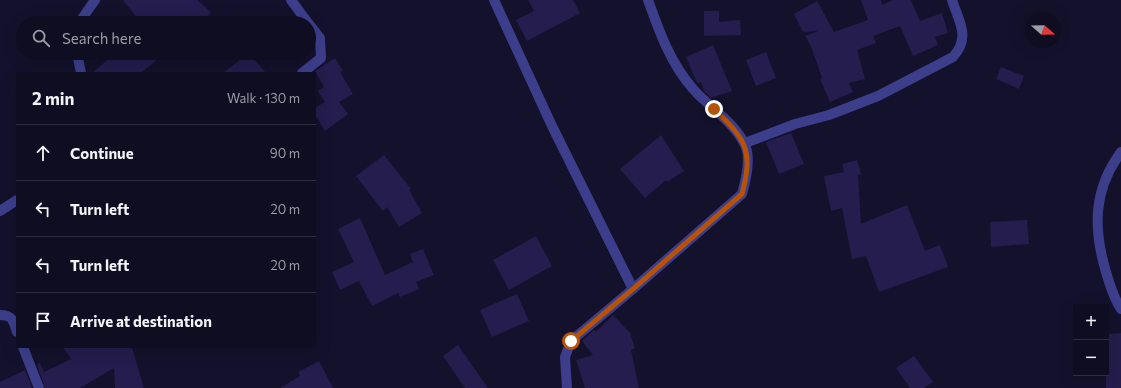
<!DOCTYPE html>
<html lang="en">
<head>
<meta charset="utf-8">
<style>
  body { margin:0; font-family:Commissioner,sans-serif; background:#1d1b2e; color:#f1f3f6 }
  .controls { position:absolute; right:12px; bottom:12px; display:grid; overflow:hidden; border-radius:0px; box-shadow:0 4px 16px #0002 }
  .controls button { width:36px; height:36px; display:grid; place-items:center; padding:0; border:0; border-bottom:1px solid #2f2d3f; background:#0f0d21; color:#f1f3f6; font:20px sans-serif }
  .compass { position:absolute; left:1025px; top:12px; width:36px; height:36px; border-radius:50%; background:#0f0d21; box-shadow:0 4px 16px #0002; rotate:110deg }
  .stop { position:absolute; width:12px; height:12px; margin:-9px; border:3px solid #b45309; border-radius:50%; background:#fff }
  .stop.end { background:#b45309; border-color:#fff; box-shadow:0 1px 4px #0008 }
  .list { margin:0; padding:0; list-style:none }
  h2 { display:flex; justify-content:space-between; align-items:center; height:52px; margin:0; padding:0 16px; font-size:17px }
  h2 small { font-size:13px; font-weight:400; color:#9b9ca5 }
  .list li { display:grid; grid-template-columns:26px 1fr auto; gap:12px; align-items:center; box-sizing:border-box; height:56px; padding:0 16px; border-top:1px solid #2f2d3f }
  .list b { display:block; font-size:15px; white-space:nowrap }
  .list em { font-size:13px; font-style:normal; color:#9b9ca5 }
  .icon { flex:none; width:22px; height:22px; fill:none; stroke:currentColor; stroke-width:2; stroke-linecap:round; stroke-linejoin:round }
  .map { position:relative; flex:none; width:1121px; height:388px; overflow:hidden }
  .search { position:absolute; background:#0f0d21; box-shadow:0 4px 16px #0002; left:16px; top:16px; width:300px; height:44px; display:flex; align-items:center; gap:10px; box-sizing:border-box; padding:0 14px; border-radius:22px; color:#9b9ca5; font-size:15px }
  .panel { position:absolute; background:#0f0d21; box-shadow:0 4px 16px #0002; left:16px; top:72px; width:300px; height:276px; border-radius:0px }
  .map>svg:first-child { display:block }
  .building { fill:#241d4d }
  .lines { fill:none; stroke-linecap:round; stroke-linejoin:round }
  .minor { stroke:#3c3e8b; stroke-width:10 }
  .route { stroke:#b45309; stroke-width:5 }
</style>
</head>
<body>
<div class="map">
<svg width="1121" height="388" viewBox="0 0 1121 388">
  <rect width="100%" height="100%" fill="#14112c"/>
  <g class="building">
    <path d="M 123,0 L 197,0 L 211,12 L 202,23 L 141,23 Z"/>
    <path d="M 528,0 L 573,0 L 580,13 L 527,41 L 516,20 L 534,11 Z"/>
    <path d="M 861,0 L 881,0 L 882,5 L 893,0 L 911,0 L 920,21 L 942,13 L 948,33 L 935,37 L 938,45 L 913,56 L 900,26 L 873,36 L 876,43 L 857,50 L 865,79 L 849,83 L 853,92 L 830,102 L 820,79 L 822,78 L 811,46 L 805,36 L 818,31 L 803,32 L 794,14 L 817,1 L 834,32 L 868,20 Z"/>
    <path d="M 704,11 L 719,11 L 719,22 L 740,20 L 741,35 L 704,36 Z"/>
    <path d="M 713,45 L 732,91 L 711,98 L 704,91 L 701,82 L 697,83 L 686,57 Z"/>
    <path d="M 766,52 L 776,78 L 756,86 L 746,60 Z"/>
    <path d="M 116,53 L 165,53 L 141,73 L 92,73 Z"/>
    <path d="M 249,53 L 266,73 L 223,73 Z"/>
    <path d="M 335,58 L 343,71 L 340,72 L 353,94 L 339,102 L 348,114 L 325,131 L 315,114 L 315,108 L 325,102 L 318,91 L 324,87 L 315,71 Z"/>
    <path d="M 1001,67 L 1024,76 L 1019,89 L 996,79 Z"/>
    <path d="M 791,133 L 804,164 L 779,174 L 766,142 Z"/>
    <path d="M 661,135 L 684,171 L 667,182 L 666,180 L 645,198 L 620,169 Z"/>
    <path d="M 384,155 L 411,189 L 409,190 L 422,213 L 399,227 L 387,207 L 383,211 L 356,176 Z"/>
    <path d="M 857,160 L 861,174 L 858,175 L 861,224 L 907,205 L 925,251 L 940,245 L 948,267 L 879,292 L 866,256 L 852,259 L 842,208 L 831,211 L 824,176 L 844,172 L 842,164 Z"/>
    <path d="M 360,218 L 385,275 L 413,262 L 410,254 L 423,249 L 434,275 L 416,282 L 419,289 L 400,297 L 398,293 L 372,306 L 359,281 L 340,290 L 332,272 L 354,262 L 338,229 Z"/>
    <path d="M 1027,220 L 1029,244 L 991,247 L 990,222 Z"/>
    <path d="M 536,236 L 552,266 L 509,290 L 493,260 Z"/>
    <path d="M 517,294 L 529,321 L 492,337 L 480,310 Z"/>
    <path d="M 613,315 L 630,333 L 635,348 L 631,350 L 639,388 L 585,388 L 576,360 L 593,355 L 582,341 L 594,330 L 596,332 Z"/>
    <path d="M 1121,333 L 1121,388 L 1106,388 L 1106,334 Z"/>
    <path d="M 458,345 L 488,388 L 465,388 L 443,356 Z"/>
    <path d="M 63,347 L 132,347 L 144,388 L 115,388 L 114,368 L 80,388 L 45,388 L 37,364 L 40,363 L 44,372 L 71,359 Z"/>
    <path d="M 914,356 L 933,382 L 924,388 L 910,388 L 896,368 Z"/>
    <path d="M 319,361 L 333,388 L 280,388 L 300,376 L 298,372 Z"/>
    <path d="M 25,370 L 32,388 L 0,388 L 0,382 Z"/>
  </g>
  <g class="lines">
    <g class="minor">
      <path d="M 291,0 L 308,23"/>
      <path d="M 494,0 L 552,126 L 633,289"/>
      <path d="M 79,23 L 95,0"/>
      <path d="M 77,53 L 81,73"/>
      <path d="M 302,73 L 321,58 L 320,38 L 309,24"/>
      <path d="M 745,143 L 795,124 L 829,115 L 878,96 L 953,57 C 971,37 959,22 952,0"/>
      <path d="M 1121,152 C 1093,190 1093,228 1106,272 C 1110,285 1113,297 1121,309"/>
      <path d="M 0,211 L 17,200"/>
      <path d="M 0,315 C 13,315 13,321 17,332"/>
      <path d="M 23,347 L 39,388"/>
      <path d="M 567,388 L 565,357 L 571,341 L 633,289 L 742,194 C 746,180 752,156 744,143 C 733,121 709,107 694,90 C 671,65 659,31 648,0"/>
    </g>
  </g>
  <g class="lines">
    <path class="route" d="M 571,341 L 633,289 L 742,194 C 754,149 745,139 714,109"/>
  </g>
</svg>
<div class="controls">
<button>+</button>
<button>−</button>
</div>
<svg class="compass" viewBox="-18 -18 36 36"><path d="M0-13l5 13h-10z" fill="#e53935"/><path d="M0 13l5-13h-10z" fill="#9b9ca5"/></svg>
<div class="stop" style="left:571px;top:341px"></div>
<div class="stop end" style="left:714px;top:109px"></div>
<div class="search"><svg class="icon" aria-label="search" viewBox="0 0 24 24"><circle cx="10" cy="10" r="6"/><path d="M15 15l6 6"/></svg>Search here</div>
<section class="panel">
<h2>2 min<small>Walk · 130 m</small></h2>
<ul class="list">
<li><svg class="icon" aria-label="ahead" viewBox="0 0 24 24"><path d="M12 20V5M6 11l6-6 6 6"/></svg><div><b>Continue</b></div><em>90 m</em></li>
<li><svg class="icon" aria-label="left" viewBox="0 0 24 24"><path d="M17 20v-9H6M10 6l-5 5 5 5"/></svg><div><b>Turn left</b></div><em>20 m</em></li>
<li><svg class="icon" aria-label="left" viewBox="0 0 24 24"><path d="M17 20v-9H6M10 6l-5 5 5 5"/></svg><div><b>Turn left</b></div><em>20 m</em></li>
<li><svg class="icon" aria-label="arrive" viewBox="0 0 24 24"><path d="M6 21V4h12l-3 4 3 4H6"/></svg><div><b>Arrive at destination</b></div></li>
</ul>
</section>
</div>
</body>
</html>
